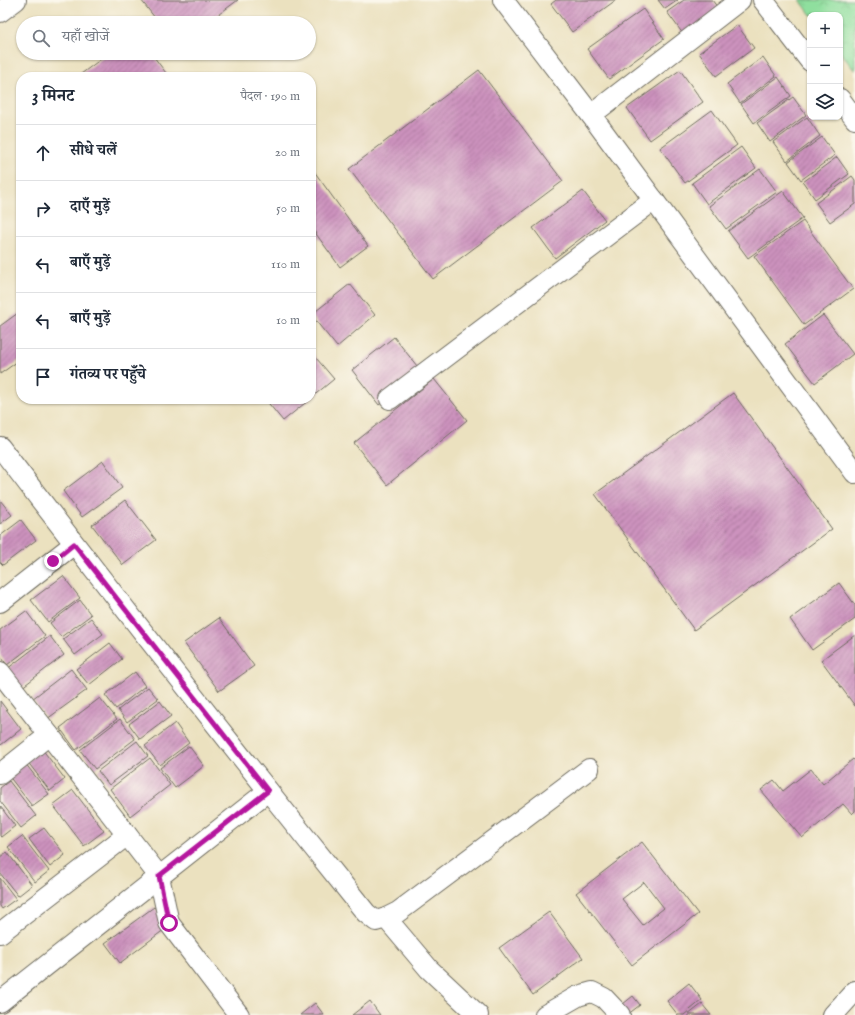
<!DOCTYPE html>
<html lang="hi">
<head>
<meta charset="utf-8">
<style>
  body { margin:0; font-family:"IM FELL English","Noto Serif Devanagari",serif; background:#f2f2f3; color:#1f2937 }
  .controls { position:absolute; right:12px; top:12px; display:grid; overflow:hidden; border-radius:8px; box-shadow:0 1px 3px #0004 }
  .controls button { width:36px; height:36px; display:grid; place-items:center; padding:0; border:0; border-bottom:1px solid #e0e1e3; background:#fff; color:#1f2937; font:20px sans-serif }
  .stop { position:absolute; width:12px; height:12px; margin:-9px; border:3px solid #b5179e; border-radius:50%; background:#fff }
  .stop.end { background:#b5179e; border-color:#fff; box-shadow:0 1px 4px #0008 }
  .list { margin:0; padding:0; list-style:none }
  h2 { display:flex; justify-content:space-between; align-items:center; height:52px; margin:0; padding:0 16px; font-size:17px }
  h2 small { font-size:13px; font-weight:400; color:#747a83 }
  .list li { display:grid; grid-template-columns:26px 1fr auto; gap:12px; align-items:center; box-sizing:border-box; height:56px; padding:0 16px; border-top:1px solid #e0e1e3 }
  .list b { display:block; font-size:15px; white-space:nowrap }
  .list em { font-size:13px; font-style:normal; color:#747a83 }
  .icon { flex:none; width:22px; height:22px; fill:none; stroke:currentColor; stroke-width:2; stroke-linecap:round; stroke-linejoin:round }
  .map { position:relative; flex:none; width:855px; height:1015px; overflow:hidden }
  .search { position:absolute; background:#fff; box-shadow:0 1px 3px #0004; left:16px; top:16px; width:300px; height:44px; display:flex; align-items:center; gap:10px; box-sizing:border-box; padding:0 14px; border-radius:22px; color:#747a83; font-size:15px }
  .panel { position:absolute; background:#fff; box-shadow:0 1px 3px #0004; left:16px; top:72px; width:300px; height:332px; border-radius:16px }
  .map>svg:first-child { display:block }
  .park { fill:url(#park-crowns); stroke:#5d8564 }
  .building { fill:url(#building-hatch); fill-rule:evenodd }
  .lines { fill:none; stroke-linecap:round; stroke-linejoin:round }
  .minor-casing { stroke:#6e6b5f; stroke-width:22 }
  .minor { stroke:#fff; stroke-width:20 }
  .route { stroke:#b5179e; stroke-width:5 }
</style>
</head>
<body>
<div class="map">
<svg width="855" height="1015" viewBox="0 0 855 1015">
  <defs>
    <pattern id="park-crowns" width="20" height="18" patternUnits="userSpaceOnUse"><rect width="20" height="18" fill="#8fdf9e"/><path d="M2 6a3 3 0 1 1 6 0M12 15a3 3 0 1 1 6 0" fill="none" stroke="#7cc088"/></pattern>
    <pattern id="building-hatch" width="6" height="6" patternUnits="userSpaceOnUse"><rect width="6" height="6" fill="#cc92bd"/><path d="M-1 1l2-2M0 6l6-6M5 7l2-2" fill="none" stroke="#a6779a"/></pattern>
  </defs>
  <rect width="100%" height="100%" fill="#fbf7ec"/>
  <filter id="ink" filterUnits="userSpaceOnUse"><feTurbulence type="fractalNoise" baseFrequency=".025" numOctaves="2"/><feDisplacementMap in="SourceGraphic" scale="8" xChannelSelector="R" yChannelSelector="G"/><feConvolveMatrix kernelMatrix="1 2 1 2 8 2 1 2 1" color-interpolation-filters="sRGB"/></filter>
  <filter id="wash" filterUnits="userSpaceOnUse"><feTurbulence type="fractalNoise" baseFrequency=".012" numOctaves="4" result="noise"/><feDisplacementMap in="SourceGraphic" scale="16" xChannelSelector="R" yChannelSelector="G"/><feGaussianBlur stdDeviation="0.9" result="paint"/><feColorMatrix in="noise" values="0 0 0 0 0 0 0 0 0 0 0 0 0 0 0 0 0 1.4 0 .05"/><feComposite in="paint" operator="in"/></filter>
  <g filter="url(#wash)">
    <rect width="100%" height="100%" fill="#ebe1bf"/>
    <path class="park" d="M 800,0 L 855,0 L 855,71 L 840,52 L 840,15 L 811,15 Z"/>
    <g id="blocks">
      <g class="building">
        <path d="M 141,0 L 238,0 L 207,23 L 159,23 Z"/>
        <path d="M 556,0 L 616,0 L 572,32 L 551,4 Z"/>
        <path d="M 658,0 L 678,0 L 665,9 Z"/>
        <path d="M 684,0 L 712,0 L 721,12 L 686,38 L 667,12 Z"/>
        <path d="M 643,9 L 664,39 L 609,79 L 587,49 Z"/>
        <path d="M 737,25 L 754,48 L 716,76 L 699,53 Z"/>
        <path d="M 109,53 L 151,53 L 169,77 L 77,77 Z"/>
        <path d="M 763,57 L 776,76 L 740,103 L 727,84 Z"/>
        <path d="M 479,70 L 563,181 L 433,279 L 349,169 Z"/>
        <path d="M 680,70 L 703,102 L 650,140 L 627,108 Z"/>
        <path d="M 778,77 L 791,96 L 754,123 L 741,104 Z"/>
        <path d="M 793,97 L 806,115 L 770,142 L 757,123 Z"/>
        <path d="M 712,110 L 737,145 L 685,183 L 660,148 Z"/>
        <path d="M 807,117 L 820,136 L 787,161 L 773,142 Z"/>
        <path d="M 822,137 L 835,155 L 801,180 L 788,162 Z"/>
        <path d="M 741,147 L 756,168 L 707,204 L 692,183 Z"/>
        <path d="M 837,157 L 849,174 L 815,199 L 803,182 Z"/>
        <path d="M 311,167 L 368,246 L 340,267 L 311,227 Z"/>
        <path d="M 760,169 L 777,192 L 726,229 L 709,206 Z"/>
        <path d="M 852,176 L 855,180 L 855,204 L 830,222 L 816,203 Z"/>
        <path d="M 583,191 L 605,220 L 555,258 L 533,228 Z"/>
        <path d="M 783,191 L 803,218 L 748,258 L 728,231 Z"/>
        <path d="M 803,221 L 853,289 L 804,325 L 754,256 Z"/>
        <path d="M 350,284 L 375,315 L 337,347 L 311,315 Z"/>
        <path d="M 18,313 L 21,318 L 21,359 L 0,374 L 0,326 Z"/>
        <path d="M 823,315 L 853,354 L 815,383 L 785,344 Z"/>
        <path d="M 394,337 L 421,371 L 379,405 L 352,370 Z"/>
        <path d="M 311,352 L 334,379 L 311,398 Z"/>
        <path d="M 434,379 L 467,420 L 387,485 L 354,443 Z"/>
        <path d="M 733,393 L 832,529 L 694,630 L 595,494 Z"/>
        <path d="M 265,399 L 310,399 L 283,421 Z"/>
        <path d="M 103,461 L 122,488 L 82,517 L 63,491 Z"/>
        <path d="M 0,500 L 12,515 L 0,524 Z"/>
        <path d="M 125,500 L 156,540 L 123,565 L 92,525 Z"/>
        <path d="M 21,520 L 36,540 L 3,565 L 0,562 L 0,536 Z"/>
        <path d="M 63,576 L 80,598 L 48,622 L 31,600 Z"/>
        <path d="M 839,583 L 855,605 L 855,619 L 812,650 L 790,619 Z"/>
        <path d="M 80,600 L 91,615 L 61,637 L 50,623 Z"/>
        <path d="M 26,611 L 45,636 L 7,665 L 0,655 L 0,630 Z"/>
        <path d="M 91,618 L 103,634 L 75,655 L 63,639 Z"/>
        <path d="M 219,618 L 254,666 L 219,691 L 184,643 Z"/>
        <path d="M 855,635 L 855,706 L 821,660 Z"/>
        <path d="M 50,636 L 64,655 L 21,688 L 7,669 Z"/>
        <path d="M 110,643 L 122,659 L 89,685 L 76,669 Z"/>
        <path d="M 71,669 L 87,690 L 47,719 L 32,699 Z"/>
        <path d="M 135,672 L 145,686 L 116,709 L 105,695 Z"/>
        <path d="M 148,687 L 158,699 L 127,722 L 118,710 Z"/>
        <path d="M 100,698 L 117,719 L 76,750 L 60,728 Z"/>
        <path d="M 0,701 L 21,729 L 1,745 L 0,744 Z"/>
        <path d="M 160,701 L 171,716 L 140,739 L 129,724 Z"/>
        <path d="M 120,719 L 135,739 L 95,769 L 80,750 Z"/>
        <path d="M 175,723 L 189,743 L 160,765 L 145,746 Z"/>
        <path d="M 137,741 L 148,756 L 109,785 L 98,771 Z"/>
        <path d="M 189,746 L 204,766 L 175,788 L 160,768 Z"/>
        <path d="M 42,749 L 65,779 L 50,791 L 27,761 Z"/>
        <path d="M 150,758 L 170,785 L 130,816 L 110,789 Z"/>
        <path d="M 853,759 L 855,761 L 855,811 L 852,814 L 843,804 L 802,838 L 761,790 L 774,780 L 783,791 L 811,769 L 823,784 Z"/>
        <path d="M 25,763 L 49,794 L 32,806 L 8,775 Z"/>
        <path d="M 9,781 L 36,816 L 21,828 L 0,801 L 0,788 Z"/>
        <path d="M 73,790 L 104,831 L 84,846 L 53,805 Z"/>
        <path d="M 0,806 L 15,826 L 1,837 L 0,836 Z"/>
        <path d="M 44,828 L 65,855 L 50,867 L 29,839 Z"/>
        <path d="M 22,836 L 49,871 L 35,882 L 8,847 Z"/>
        <path d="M 642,842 L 698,914 L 632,965 L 576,893 ZM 644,882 L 664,908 L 643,925 L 622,899 Z"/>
        <path d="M 7,852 L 32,885 L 18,896 L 0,873 L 0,857 Z"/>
        <path d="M 0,878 L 16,899 L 2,909 L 0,906 Z"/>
        <path d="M 154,907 L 169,926 L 120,963 L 105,943 Z"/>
        <path d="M 549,912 L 583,958 L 533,995 L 499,948 Z"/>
        <path d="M 689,983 L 702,1000 L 684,1015 L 678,1015 L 667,1001 Z"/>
        <path d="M 633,996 L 640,1005 L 627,1015 L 618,1008 Z"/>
        <path d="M 370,1001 L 380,1015 L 352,1015 Z"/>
        <path d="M 315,1003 L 324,1015 L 300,1015 Z"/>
        <path d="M 702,1004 L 711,1015 L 688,1015 Z"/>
      </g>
    </g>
  </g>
  <g filter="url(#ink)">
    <use href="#blocks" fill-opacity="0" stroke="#6e6b5f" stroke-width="1"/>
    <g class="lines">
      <g class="minor-casing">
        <g id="minor">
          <path d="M 503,0 L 591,115 L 855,473"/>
          <path d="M 763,0 L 810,61"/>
          <path d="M 0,12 L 16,0"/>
          <path d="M 840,99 L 855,119"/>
          <path d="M 591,115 L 740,0"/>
          <path d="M 390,399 L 654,200"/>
          <path d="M 0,447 C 120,604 242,759 366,913 L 376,921 L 386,918 L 398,912 L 589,769"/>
          <path d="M 0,602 L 74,544"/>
          <path d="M 0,672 L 159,876 L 169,923 L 239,1015"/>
          <path d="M 0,774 L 49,735"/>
          <path d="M 386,918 L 429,969 L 478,1015"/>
          <path d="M 0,933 L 127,835"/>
          <path d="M 0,1002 L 268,791"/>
          <path d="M 545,1015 L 578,996 L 592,992 L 604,998 L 620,1015"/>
          <path d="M 833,1015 L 855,991"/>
        </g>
      </g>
      <use href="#minor" class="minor"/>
    </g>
  </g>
  <g class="lines" filter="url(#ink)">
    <path class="route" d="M 53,561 L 74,544 L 268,791 L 159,876 L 169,923"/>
  </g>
</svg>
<div class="controls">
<button>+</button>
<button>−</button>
<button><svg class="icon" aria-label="layers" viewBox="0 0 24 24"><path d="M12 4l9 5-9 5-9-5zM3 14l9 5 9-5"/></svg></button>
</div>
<div class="stop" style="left:169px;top:923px"></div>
<div class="stop end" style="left:53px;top:561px"></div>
<div class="search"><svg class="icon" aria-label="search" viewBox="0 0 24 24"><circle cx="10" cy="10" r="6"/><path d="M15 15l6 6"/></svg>यहाँ खोजें</div>
<section class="panel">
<h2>3 मिनट<small>पैदल · 190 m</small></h2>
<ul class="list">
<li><svg class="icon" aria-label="ahead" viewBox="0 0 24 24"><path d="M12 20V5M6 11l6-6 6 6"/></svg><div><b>सीधे चलें</b></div><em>20 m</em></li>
<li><svg class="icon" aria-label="right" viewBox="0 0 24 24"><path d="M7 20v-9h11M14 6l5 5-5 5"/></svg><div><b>दाएँ मुड़ें</b></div><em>50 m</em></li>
<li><svg class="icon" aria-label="left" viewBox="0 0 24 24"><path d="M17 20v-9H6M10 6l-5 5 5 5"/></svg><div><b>बाएँ मुड़ें</b></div><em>110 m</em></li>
<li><svg class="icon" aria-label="left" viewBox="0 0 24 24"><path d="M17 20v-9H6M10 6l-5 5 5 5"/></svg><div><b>बाएँ मुड़ें</b></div><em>10 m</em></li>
<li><svg class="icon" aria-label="arrive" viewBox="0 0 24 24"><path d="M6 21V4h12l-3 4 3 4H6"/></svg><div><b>गंतव्य पर पहुँचे</b></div></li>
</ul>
</section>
</div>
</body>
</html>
